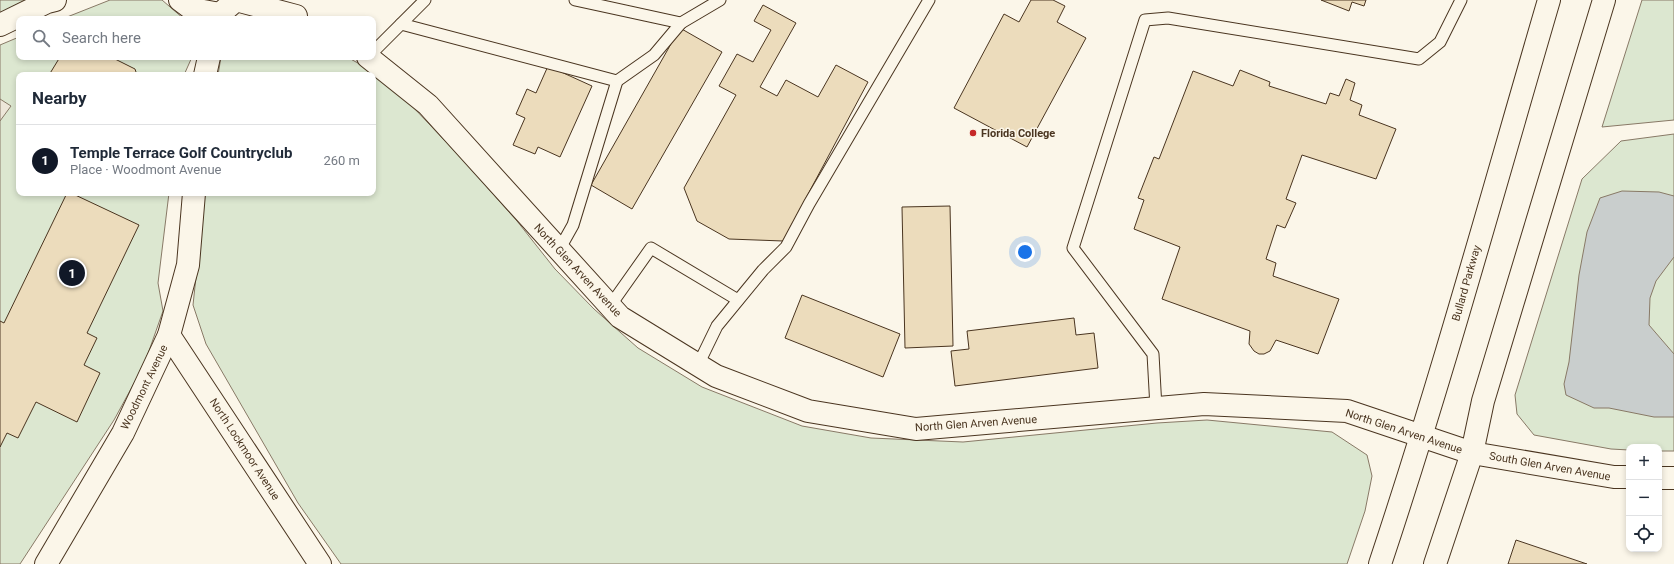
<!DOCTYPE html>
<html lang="en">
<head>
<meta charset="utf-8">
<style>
  body { margin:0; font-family:Roboto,sans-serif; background:#f2f2f3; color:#1f2937 }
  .controls { position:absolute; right:12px; bottom:12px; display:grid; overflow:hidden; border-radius:8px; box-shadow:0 2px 6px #0003 }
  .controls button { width:36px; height:36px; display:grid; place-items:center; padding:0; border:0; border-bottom:1px solid #e0e1e3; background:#fff; color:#1f2937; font:20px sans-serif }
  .you { position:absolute; left:1025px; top:252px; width:14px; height:14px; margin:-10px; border:3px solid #fff; border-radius:50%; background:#1a73e8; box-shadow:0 0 0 6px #1a73e833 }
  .badge { display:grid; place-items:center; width:26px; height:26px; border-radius:50%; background:#111827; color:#fff; font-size:13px; font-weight:700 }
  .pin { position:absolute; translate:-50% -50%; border:2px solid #fff; box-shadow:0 1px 4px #0006 }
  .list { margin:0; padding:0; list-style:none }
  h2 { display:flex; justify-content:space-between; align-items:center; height:52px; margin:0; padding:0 16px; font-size:17px }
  h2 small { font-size:13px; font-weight:400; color:#747a83 }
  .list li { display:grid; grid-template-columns:26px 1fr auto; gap:12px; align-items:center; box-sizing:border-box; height:72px; padding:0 16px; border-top:1px solid #e0e1e3 }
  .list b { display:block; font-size:15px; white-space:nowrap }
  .list p { margin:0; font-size:13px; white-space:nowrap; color:#747a83 }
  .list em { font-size:13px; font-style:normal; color:#747a83 }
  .icon { flex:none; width:22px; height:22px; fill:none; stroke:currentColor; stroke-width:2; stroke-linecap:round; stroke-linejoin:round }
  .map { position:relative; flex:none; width:1674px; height:564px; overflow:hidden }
  .search { position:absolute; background:#fff; box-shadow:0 2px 6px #0003; left:16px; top:16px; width:360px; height:44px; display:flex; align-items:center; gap:10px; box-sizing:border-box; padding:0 14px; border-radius:8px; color:#747a83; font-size:15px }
  .panel { position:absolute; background:#fff; box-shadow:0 2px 6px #0003; left:16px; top:72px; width:360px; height:124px; border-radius:8px }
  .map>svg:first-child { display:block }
  .green { fill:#dce7d0; stroke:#887966 }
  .parking { fill:#ede7d9; stroke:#887966 }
  .water { fill:#c9cecd; stroke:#887966 }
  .building { fill:#ecdcbc; stroke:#4a3520 }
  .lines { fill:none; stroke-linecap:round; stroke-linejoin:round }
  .service-casing { stroke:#4a3520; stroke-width:13 }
  .minor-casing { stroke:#4a3520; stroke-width:24 }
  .tertiary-casing { stroke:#4a3520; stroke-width:24 }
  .primary-casing { stroke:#4a3520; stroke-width:24 }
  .service { stroke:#fbf6e9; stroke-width:11 }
  .minor { stroke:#fbf6e9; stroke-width:22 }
  .tertiary { stroke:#fbf6e9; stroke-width:22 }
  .primary { stroke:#fbf6e9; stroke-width:22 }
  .poi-dot { fill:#c62828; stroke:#fbf6e9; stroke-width:1.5 }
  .labels { text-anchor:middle; stroke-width:3; stroke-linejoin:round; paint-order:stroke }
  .poi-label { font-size:11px; font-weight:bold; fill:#4a3520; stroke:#fbf6e9; text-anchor:start }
  .street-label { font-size:11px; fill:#4a3520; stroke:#fbf6e9 }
</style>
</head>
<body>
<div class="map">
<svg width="1674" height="564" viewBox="0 0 1674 564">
  <rect width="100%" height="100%" fill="#fbf6e9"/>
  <g class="green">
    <path d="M 0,0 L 37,0 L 0,17 Z"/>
    <path d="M 110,0 L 162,0 L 184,19 L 62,19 Z"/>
    <path d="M 1642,0 L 1674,0 L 1674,120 L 1602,127 Z"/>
    <path d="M 19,37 L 19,57 L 192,57 L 184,75 L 19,75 L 19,193 L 169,193 L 158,283 L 163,311 L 144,365 L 114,420 L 20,564 L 0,564 L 0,45 Z"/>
    <path d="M 221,57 L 347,57 L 365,67 L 413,107 L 464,161 L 517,221 L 555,269 L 594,309 L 638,348 L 702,387 L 802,426 L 871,438 L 963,442 L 1157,423 L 1207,420 L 1332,432 L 1367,455 L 1372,476 L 1365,511 L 1347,564 L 341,564 L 298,503 L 206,344 L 193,305 L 205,193 L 373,193 L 373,75 L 218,75 Z"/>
    <path d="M 1674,134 L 1674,451 L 1659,451 L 1659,447 L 1629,447 L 1629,450 L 1611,449 L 1534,435 L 1517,414 L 1515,395 L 1582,179 L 1621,141 Z"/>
  </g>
  <path class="parking" d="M 0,99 L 11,106 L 0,121 Z"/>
  <path class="water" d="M 1622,191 L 1659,192 L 1674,196 L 1674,257 L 1656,281 L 1650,298 L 1649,325 L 1674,354 L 1674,417 L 1654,417 L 1609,408 L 1594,408 L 1566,395 L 1564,384 L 1569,362 L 1579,275 L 1587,232 L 1600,198 Z"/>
  <g class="building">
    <path d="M 1031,0 L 1053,0 L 1065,6 L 1057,22 L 1086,38 L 1027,147 L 954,108 L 1004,14 L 1019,22 Z"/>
    <path d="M 1321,0 L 1366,0 L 1364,6 L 1352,2 L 1349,11 Z"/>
    <path d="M 763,5 L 796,23 L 760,87 L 777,96 L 786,80 L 818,97 L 836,65 L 868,82 L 783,241 L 729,239 L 697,221 L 684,188 L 736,95 L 719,86 L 737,54 L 753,62 L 771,30 L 754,21 Z"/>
    <path d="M 680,28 L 722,52 L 632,209 L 591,185 Z"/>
    <path d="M 60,57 L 111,57 L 135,69 L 137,75 L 49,75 Z"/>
    <path d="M 548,66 L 592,86 L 560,157 L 538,147 L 535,154 L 513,145 L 525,118 L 516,114 L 527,89 L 536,93 Z"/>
    <path d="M 1240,70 L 1270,82 L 1269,86 L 1326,104 L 1330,93 L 1339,96 L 1346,79 L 1355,83 L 1350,100 L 1362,105 L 1359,115 L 1396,129 L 1376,179 L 1302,155 L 1286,199 L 1296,203 L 1285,228 L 1277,225 L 1266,259 L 1276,263 L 1273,276 L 1339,299 L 1318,354 L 1276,340 L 1270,351 L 1264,354 L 1259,354 L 1254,351 L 1249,344 L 1250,331 L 1162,299 L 1180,247 L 1134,229 L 1144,200 L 1138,198 L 1154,157 L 1159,159 L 1193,71 L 1233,86 Z"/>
    <path d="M 67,193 L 71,193 L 139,225 L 87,333 L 97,338 L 84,365 L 100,373 L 77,422 L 36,402 L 18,438 L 7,433 L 0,447 L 0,321 L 4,323 Z"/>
    <path d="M 950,206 L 953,346 L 905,348 L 902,207 Z"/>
    <path d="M 802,295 L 900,334 L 883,377 L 785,338 Z"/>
    <path d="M 1074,318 L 1076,335 L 1094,333 L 1098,368 L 955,386 L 951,351 L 969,349 L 967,331 Z"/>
    <path d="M 1516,540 L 1587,564 L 1508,564 Z"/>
  </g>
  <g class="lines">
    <g class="service-casing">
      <g id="service">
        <path d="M 575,0 L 681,23"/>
        <path d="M 401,24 L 617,81"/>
        <path d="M 373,52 L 425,0"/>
        <path d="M 559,250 L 573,225 L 617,81 L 654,55 L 681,23 L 720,0"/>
        <path d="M 610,306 L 651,248 L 738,300"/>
        <path d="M 698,365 L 717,326 L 763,270 L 786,247 L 809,204 L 929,0"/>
        <path d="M 1156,408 L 1153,354 L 1073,248 L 1145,20 L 1168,18 L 1419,59 L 1440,42 L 1461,0"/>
      </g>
    </g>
    <g class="minor-casing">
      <g id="minor">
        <path d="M 180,0 L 192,9 L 220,14 L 236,0"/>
        <path d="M 0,25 L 47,2 L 55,0"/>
        <path d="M 205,75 L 209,57"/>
        <path d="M 169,335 L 320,564"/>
        <path d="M 1472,453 L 1614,477 L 1629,477"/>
        <path d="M 1659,478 L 1674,478"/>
        <path d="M 46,564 L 123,433 L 169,335 L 188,265 L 194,193"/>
      </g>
    </g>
    <g class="tertiary-casing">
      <g id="tertiary">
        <path d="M 236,0 L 296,16"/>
        <path d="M 368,57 L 428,105 L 620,317 L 716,376 L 808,411 L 916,429 L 1204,404 L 1347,411 L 1472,453"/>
      </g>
    </g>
    <g class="primary-casing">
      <g id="primary">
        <path d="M 1380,564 C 1442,378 1494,188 1549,0"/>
        <path d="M 1435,564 L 1472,453 L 1483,401 L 1604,0"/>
      </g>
    </g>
    <use href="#service" class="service"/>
    <use href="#minor" class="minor"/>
    <use href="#tertiary" class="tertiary"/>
    <use href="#primary" class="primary"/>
  </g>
  <circle class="poi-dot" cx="973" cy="133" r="4"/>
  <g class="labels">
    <g class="poi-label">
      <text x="981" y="137">Florida College</text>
    </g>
    <g class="street-label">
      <text transform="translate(578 270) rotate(47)" y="4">North Glen Arven Avenue</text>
      <text transform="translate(1466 283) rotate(-74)" y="4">Bullard Parkway</text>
      <text transform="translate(144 387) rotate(-64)" y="4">Woodmont Avenue</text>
      <text transform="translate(976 423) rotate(-4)" y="4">North Glen Arven Avenue</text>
      <text transform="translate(1404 431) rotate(18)" y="4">North Glen Arven Avenue</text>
      <text transform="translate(245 449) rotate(57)" y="4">North Lockmoor Avenue</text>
      <text transform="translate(1550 466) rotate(10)" y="4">South Glen Arven Avenue</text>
    </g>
  </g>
</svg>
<div class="controls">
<button>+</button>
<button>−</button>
<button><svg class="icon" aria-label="locate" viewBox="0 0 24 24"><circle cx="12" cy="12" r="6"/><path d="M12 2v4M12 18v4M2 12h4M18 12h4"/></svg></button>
</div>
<div class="you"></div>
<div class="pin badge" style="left:72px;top:273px">1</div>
<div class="search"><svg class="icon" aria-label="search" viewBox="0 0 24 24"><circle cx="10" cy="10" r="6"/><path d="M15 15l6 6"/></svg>Search here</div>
<section class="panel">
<h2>Nearby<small></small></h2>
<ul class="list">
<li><span class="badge">1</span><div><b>Temple Terrace Golf Countryclub</b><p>Place · Woodmont Avenue</p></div><em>260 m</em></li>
</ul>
</section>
</div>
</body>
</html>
